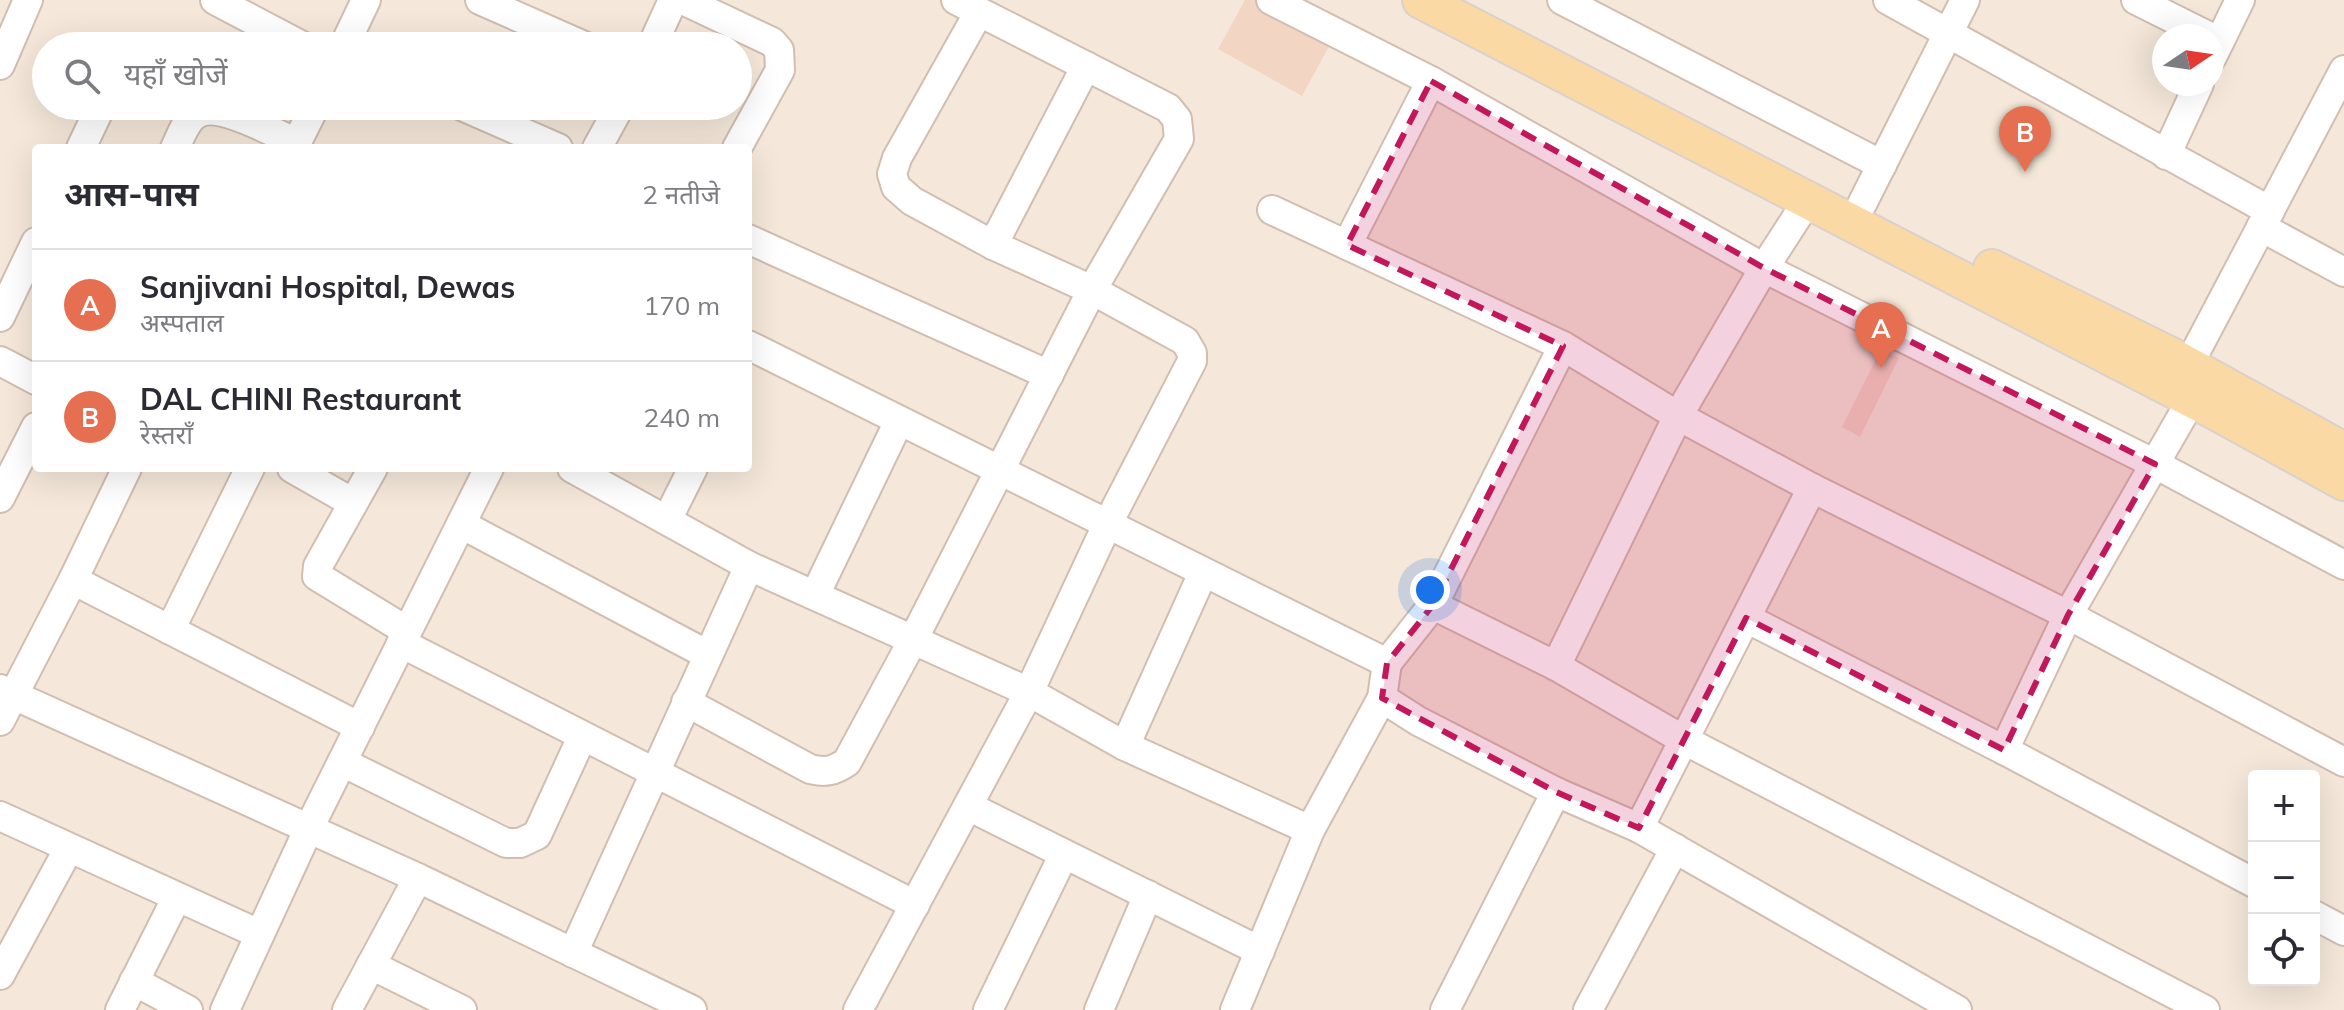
<!DOCTYPE html>
<html lang="hi">
<head>
<meta charset="utf-8">
<style>
  body { margin:0; font-family:Mulish,"Noto Sans Devanagari",sans-serif; background:#f7f7f7; color:#2b2b33 }
  .controls { position:absolute; right:24px; bottom:24px; display:grid; overflow:hidden; border-radius:8px; box-shadow:0 8px 32px #0002 }
  .controls button { width:72px; height:72px; display:grid; place-items:center; padding:0; border:0; border-bottom:2px solid #e1e1e2; background:#fff; color:#2b2b33; font:40px sans-serif }
  .compass { position:absolute; left:2152px; top:24px; width:72px; height:72px; border-radius:50%; background:#fff; box-shadow:0 8px 32px #0002; rotate:77deg }
  .you { position:absolute; left:1430px; top:590px; width:28px; height:28px; margin:-20px; border:6px solid #fff; border-radius:50%; background:#1a73e8; box-shadow:0 0 0 12px #1a73e833 }
  .badge { display:grid; place-items:center; width:52px; height:52px; border-radius:50%; background:#e76f51; color:#fff; font-size:26px; font-weight:700 }
  .pin { position:absolute; translate:-50% -66px; filter:drop-shadow(0 2px 4px #0008) }
  .pin::after { content:''; position:absolute; top:42px; width:28px; height:24px; background:inherit; clip-path:polygon(0 0,100% 0,50% 100%) }
  .list { margin:0; padding:0; list-style:none }
  h2 { display:flex; justify-content:space-between; align-items:center; height:104px; margin:0; padding:0 32px; font-size:34px }
  h2 small { font-size:26px; font-weight:400; color:#7c7c81 }
  .list li { display:grid; grid-template-columns:52px 1fr auto; gap:24px; align-items:center; box-sizing:border-box; height:112px; padding:0 32px; border-top:2px solid #e1e1e2 }
  .list b { display:block; font-size:30px; white-space:nowrap }
  .list p { margin:0; font-size:26px; white-space:nowrap; color:#7c7c81 }
  .list em { font-size:26px; font-style:normal; color:#7c7c81 }
  .icon { flex:none; width:44px; height:44px; fill:none; stroke:currentColor; stroke-width:2; stroke-linecap:round; stroke-linejoin:round }
  .map { position:relative; flex:none; width:2344px; height:1010px; overflow:hidden }
  .search { position:absolute; background:#fff; box-shadow:0 8px 32px #0002; left:32px; top:32px; width:720px; height:88px; display:flex; align-items:center; gap:20px; box-sizing:border-box; padding:0 28px; border-radius:44px; color:#7c7c81; font-size:30px }
  .panel { position:absolute; background:#fff; box-shadow:0 8px 32px #0002; left:32px; top:144px; width:720px; height:328px; border-radius:8px }
  .map>svg:first-child { display:block }
  .residential { fill:#f5e8da; fill-rule:evenodd }
  .building { fill:#f3d5c3 }
  .lines { fill:none; stroke-linecap:round; stroke-linejoin:round }
  .minor-casing { stroke:#d1beb0; stroke-width:32 }
  .major-casing { stroke:#dad1cd; stroke-width:40 }
  .minor { stroke:#fff; stroke-width:28 }
  .major { stroke:#fbd9a5; stroke-width:36 }
  .marked { fill:#c2185b; fill-opacity:0.2; stroke:#c2185b; stroke-width:6; stroke-dasharray:16 10; stroke-linejoin:round }
</style>
</head>
<body>
<div class="map">
<svg width="2344" height="1010" viewBox="0 0 2344 1010">
  <rect width="100%" height="100%" fill="#fdf6ec"/>
  <path class="residential" d="M 0,0 L 2344,0 L 2344,1010 L 0,1010 ZM 2164,36 L 2212,36 L 2212,84 L 2164,84 ZM 46,46 L 738,46 L 738,106 L 46,106 ZM 36,148 L 748,148 L 748,468 L 36,468 ZM 2254,776 L 2314,776 L 2314,980 L 2254,980 Z"/>
  <g class="building">
    <path d="M 1245,0 L 1258,0 L 1332,41 L 1302,96 L 1218,49 Z"/>
    <path d="M 1881,349 L 1899,358 L 1860,437 L 1842,427 Z"/>
  </g>
  <g class="lines">
    <g class="minor-casing">
      <g id="minor">
        <path d="M 215,0 L 302,46"/>
        <path d="M 480,0 L 584,46"/>
        <path d="M 683,0 L 772,42 L 779,50 L 780,70 L 737,148"/>
        <path d="M 1271,0 L 1431,81 L 1764,268 L 2155,464 L 2344,565"/>
        <path d="M 1562,0 L 1882,165"/>
        <path d="M 1888,0 L 2270,211"/>
        <path d="M 2136,0 L 2208,36"/>
        <path d="M 344,46 L 366,0"/>
        <path d="M 652,46 L 673,0"/>
        <path d="M 2212,57 L 2240,0"/>
        <path d="M 0,65 L 28,0"/>
        <path d="M 462,106 L 558,148"/>
        <path d="M 81,148 L 101,106"/>
        <path d="M 175,148 C 180,138 185,122 195,115 C 216,99 274,133 296,143"/>
        <path d="M 294,148 L 315,106"/>
        <path d="M 597,148 L 620,106"/>
        <path d="M 2166,155 L 2199,84"/>
        <path d="M 1862,204 L 1965,0"/>
        <path d="M 1272,210 L 1563,346 L 1678,416 L 1812,488 L 2068,615 L 2344,762"/>
        <path d="M 2261,227 L 2344,272"/>
        <path d="M 748,239 L 1049,375"/>
        <path d="M 993,245 L 1086,66"/>
        <path d="M 1347,245 L 1431,81"/>
        <path d="M 0,317 L 36,242"/>
        <path d="M 748,345 L 1387,663 L 1382,698 L 1418,721 L 1556,792"/>
        <path d="M 0,361 L 36,380"/>
        <path d="M 2188,366 L 2344,70"/>
        <path d="M 2192,399 L 2068,615 L 2004,750 L 2254,883"/>
        <path d="M 292,468 L 353,503"/>
        <path d="M 373,468 L 318,566 L 317,576 L 407,631"/>
        <path d="M 572,468 L 749,566 L 1029,692 L 1125,746 L 1310,830"/>
        <path d="M 1812,488 L 1639,828 L 1957,1010"/>
        <path d="M 0,498 L 36,427"/>
        <path d="M 667,520 L 693,468"/>
        <path d="M 461,524 L 708,655"/>
        <path d="M 73,580 L 360,727"/>
        <path d="M 815,595 L 899,421"/>
        <path d="M 1433,605 L 1556,666 L 1684,740 L 2205,1010"/>
        <path d="M 1746,618 L 2004,750"/>
        <path d="M 170,630 L 250,468"/>
        <path d="M 401,643 L 915,905"/>
        <path d="M 1387,663 L 1433,605 L 1563,346"/>
        <path d="M 1556,666 L 1678,416 L 1764,268 L 1808,200"/>
        <path d="M 0,689 L 418,878 L 692,1010"/>
        <path d="M 686,702 L 810,769 C 825,773 834,771 847,762 L 913,640 L 1092,290 L 1179,139 L 1177,119 L 1168,108 L 956,0"/>
        <path d="M 0,721 L 73,580 L 127,468"/>
        <path d="M 1125,746 L 1203,573"/>
        <path d="M 342,762 L 506,843 L 520,843 L 537,835 L 582,737"/>
        <path d="M 968,806 L 1260,951"/>
        <path d="M 0,816 L 259,934"/>
        <path d="M 2314,915 L 2344,931"/>
        <path d="M 573,953 L 749,566"/>
        <path d="M 371,965 L 462,1010"/>
        <path d="M 0,975 L 69,848"/>
        <path d="M 134,981 L 188,1010"/>
        <path d="M 120,1010 L 177,897"/>
        <path d="M 225,1010 L 309,828 L 489,468"/>
        <path d="M 347,1010 L 418,878"/>
        <path d="M 858,1010 L 1029,692 L 1107,525 L 1192,361 L 1192,353 L 1185,341 L 1092,290 L 993,245 L 912,201 L 896,187 L 892,174 L 897,158 L 979,12"/>
        <path d="M 988,1010 L 1064,854"/>
        <path d="M 1099,1010 L 1148,895"/>
        <path d="M 1235,1010 L 1310,830 L 1382,698"/>
        <path d="M 1445,1010 L 1556,792 L 1639,828"/>
        <path d="M 1588,1010 L 1675,848"/>
      </g>
    </g>
    <g class="major-casing">
      <g id="major">
        <path d="M 1421,0 L 2215,411 L 2344,482"/>
        <path d="M 1992,268 L 2171,356 L 2344,451"/>
      </g>
    </g>
    <use href="#minor" class="minor"/>
    <use href="#major" class="major"/>
  </g>
  <path class="marked" d="M 1431,81 L 1764,268 L 2155,464 L 2068,615 L 2004,750 L 1746,618 L 1639,828 L 1556,792 L 1382,698 L 1387,663 L 1433,605 L 1563,346 L 1347,245 Z"/>
</svg>
<div class="controls">
<button>+</button>
<button>−</button>
<button><svg class="icon" aria-label="locate" viewBox="0 0 24 24"><circle cx="12" cy="12" r="6"/><path d="M12 2v4M12 18v4M2 12h4M18 12h4"/></svg></button>
</div>
<svg class="compass" viewBox="-18 -18 36 36"><path d="M0-13l5 13h-10z" fill="#e53935"/><path d="M0 13l5-13h-10z" fill="#7c7c81"/></svg>
<div class="you"></div>
<div class="pin badge" style="left:1881px;top:368px">A</div>
<div class="pin badge" style="left:2025px;top:172px">B</div>
<div class="search"><svg class="icon" aria-label="search" viewBox="0 0 24 24"><circle cx="10" cy="10" r="6"/><path d="M15 15l6 6"/></svg>यहाँ खोजें</div>
<section class="panel">
<h2>आस-पास<small>2 नतीजे</small></h2>
<ul class="list">
<li><span class="badge">A</span><div><b>Sanjivani Hospital, Dewas</b><p>अस्पताल</p></div><em>170 m</em></li>
<li><span class="badge">B</span><div><b>DAL CHINI Restaurant</b><p>रेस्तराँ</p></div><em>240 m</em></li>
</ul>
</section>
</div>
</body>
</html>
